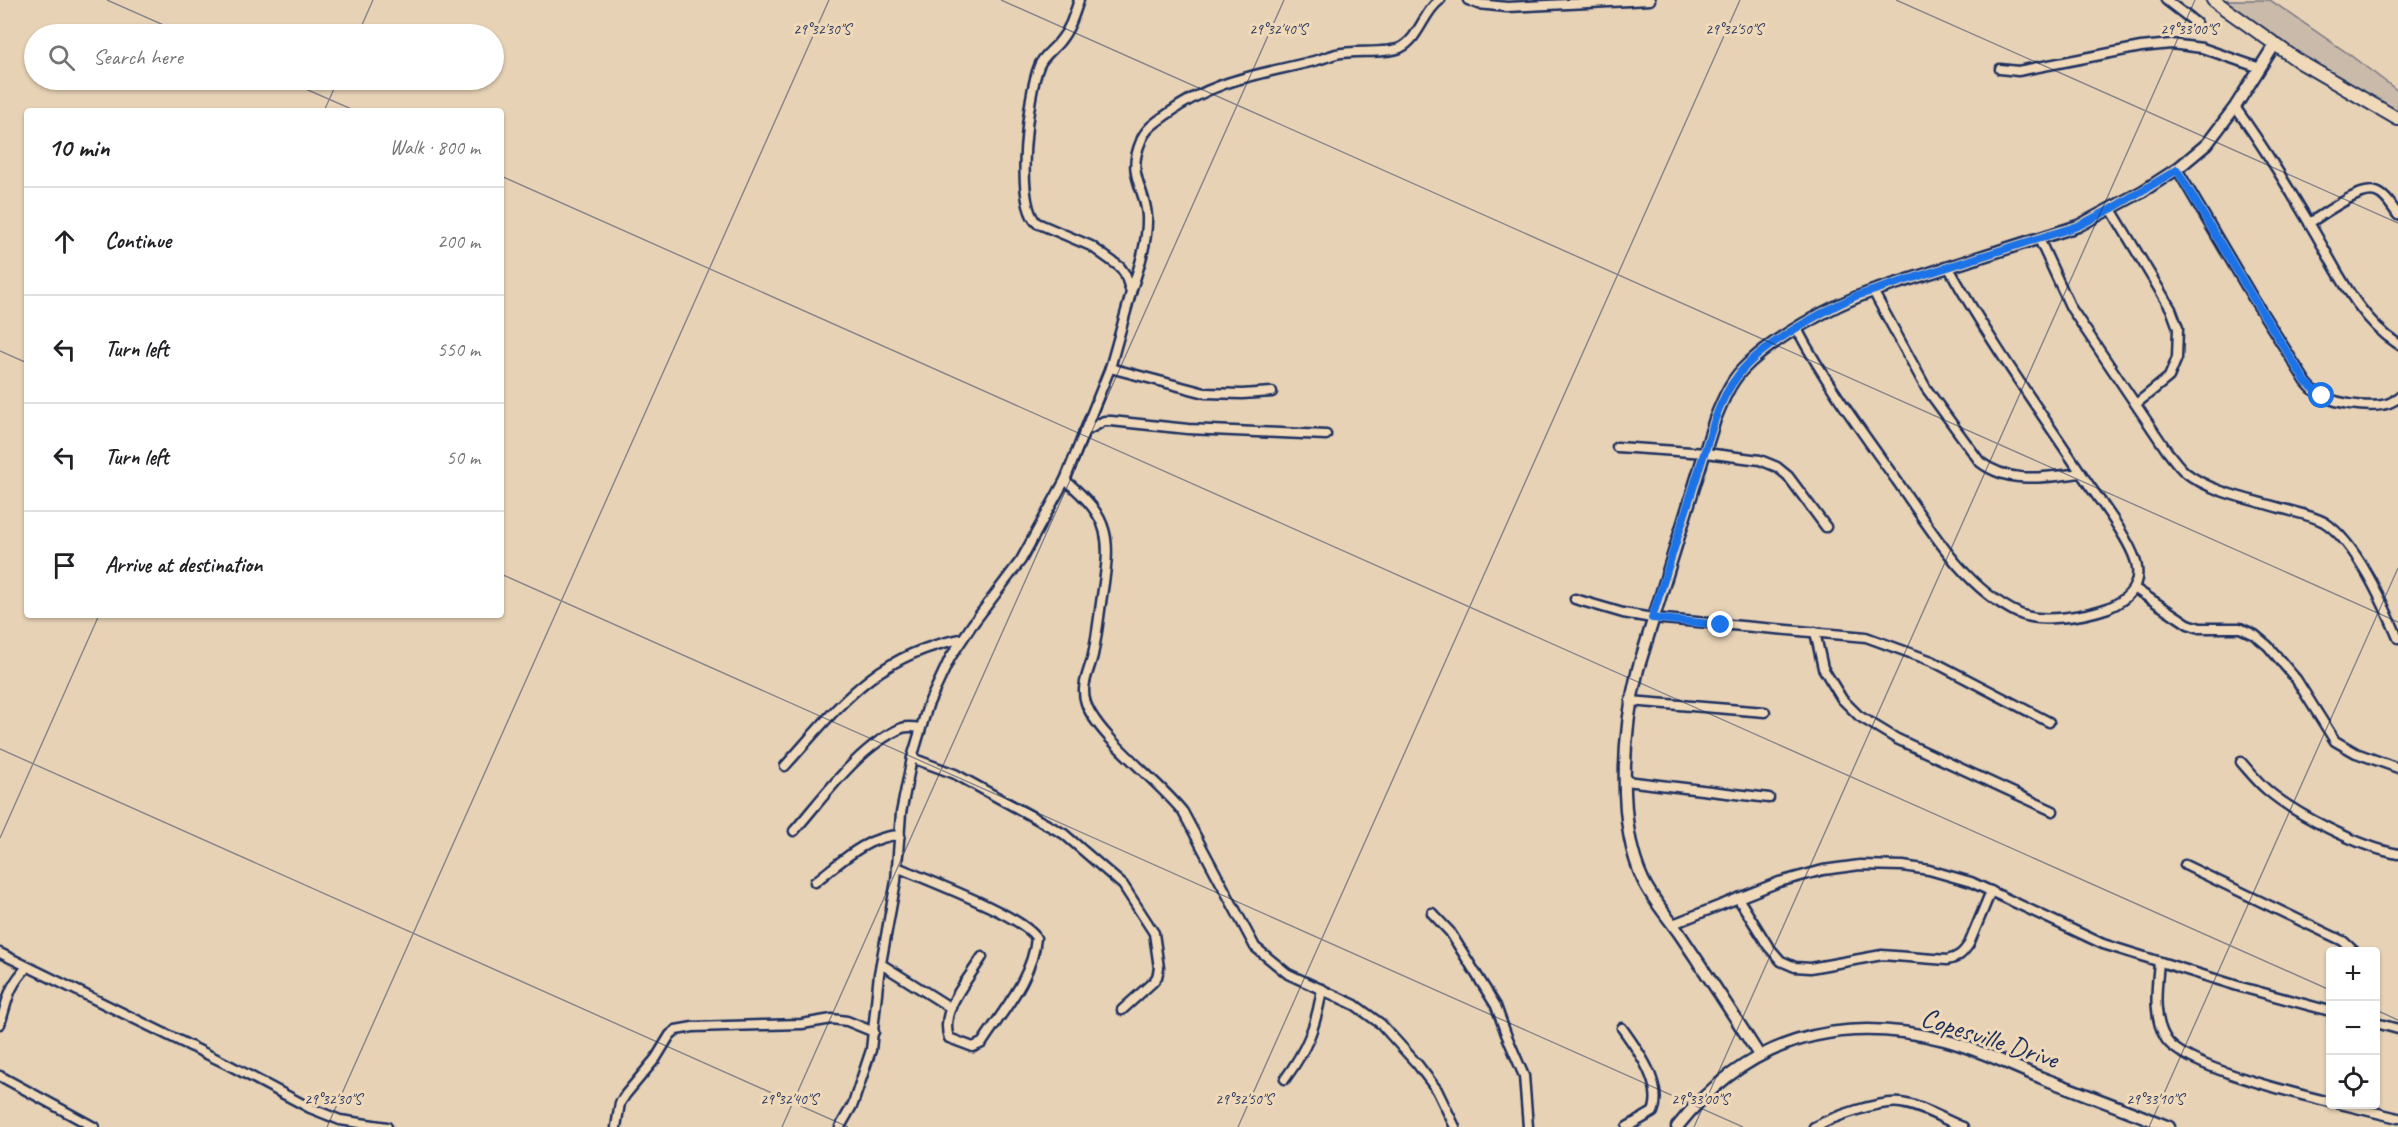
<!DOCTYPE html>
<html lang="en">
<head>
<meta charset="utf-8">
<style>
  body { margin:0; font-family:Caveat,sans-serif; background:#f6f6f6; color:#202124 }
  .controls { position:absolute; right:18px; bottom:18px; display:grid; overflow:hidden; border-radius:6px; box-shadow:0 2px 4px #0004 }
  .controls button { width:54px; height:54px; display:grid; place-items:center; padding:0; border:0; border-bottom:2px solid #e0e0e0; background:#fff; color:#202124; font:30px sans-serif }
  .stop { position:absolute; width:18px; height:18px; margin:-14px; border:4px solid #1a73e8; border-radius:50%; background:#fff }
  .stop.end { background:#1a73e8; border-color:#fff; box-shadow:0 2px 6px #0008 }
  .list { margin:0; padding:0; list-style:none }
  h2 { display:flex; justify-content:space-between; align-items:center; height:78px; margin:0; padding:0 24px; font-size:26px }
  h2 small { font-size:20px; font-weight:400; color:#757577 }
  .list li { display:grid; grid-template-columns:39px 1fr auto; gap:18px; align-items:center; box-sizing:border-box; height:108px; padding:0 24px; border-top:2px solid #e0e0e0 }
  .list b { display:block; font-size:22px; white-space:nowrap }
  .list em { font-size:20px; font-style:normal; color:#757577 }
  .icon { flex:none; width:33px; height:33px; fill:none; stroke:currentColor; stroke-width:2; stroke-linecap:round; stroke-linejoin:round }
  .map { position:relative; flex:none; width:2398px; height:1127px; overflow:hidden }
  .search { position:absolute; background:#fff; box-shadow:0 2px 4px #0004; left:24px; top:24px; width:480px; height:66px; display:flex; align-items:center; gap:15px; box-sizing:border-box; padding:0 21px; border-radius:33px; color:#757577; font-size:22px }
  .panel { position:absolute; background:#fff; box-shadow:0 2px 4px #0004; left:24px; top:108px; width:480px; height:510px; border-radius:6px }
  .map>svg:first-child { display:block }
  .green { fill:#cabaa9; stroke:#727484; stroke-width:1.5 }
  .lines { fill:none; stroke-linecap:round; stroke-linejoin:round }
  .minor-casing { stroke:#1b2f5e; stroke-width:13 }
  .tertiary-casing { stroke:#1b2f5e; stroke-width:15 }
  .secondary-casing { stroke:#1b2f5e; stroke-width:16 }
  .minor { stroke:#f0d9b9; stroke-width:8 }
  .tertiary { stroke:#f0d9b9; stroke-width:10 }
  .secondary { stroke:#f0d9b9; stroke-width:12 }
  .route { stroke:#1a73e8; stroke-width:8 }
  .ticks { fill:none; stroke:#1b2f5e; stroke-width:1.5; stroke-opacity:0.45 }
  .labels { text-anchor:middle; stroke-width:6; stroke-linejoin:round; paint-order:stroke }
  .street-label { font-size:28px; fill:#1b2f5e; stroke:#f0d9b9 }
  .ticks-label { font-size:15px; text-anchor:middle; fill:#1b2f5e; stroke:#f0d9b9; stroke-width:6; stroke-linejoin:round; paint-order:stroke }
</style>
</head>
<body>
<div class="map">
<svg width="2398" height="1127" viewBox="0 0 2398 1127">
  <rect width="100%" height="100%" fill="#e7d2b5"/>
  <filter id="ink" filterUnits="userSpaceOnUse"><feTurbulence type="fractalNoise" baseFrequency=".0167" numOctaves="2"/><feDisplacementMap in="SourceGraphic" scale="12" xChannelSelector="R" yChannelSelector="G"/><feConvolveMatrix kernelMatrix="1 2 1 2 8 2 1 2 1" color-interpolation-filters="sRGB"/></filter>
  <g filter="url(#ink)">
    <path class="green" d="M 2213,0 L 2270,0 L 2346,52 L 2398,91 L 2398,119 Z"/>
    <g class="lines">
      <g class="minor-casing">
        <g id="minor">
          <path d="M 1468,0 L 1478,4 L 1507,7 L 1650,0"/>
          <path d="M 2166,0 L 2196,23"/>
          <path d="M 2000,69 L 2018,71 L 2141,47 L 2171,44 L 2202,48 L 2260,68"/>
          <path d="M 2235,107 C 2264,147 2289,189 2314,231 C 2338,272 2358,318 2398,344"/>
          <path d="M 2177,169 L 2253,298 L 2306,382 C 2310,387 2315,392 2320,395 C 2337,404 2385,413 2398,397"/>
          <path d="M 2111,209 L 2171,309 L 2178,328 L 2177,358 L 2169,377 L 2136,404"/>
          <path d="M 2309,223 C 2323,215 2360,186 2376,192 C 2386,195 2392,207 2398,215"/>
          <path d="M 2039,239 L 2071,308 L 2167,451 C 2173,458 2178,466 2185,472 C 2210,492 2249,499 2280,508 C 2294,512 2311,515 2324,522 C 2356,542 2383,603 2398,638"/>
          <path d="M 1873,291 L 1926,388 L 1980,462 C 2010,485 2046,477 2081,473"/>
          <path d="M 1131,292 C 1139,268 1148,241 1147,216 C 1145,186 1126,176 1141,141 C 1145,129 1156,122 1166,115 C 1214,79 1259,75 1314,61 C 1322,59 1329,56 1336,54 C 1354,50 1386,54 1400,48 C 1420,38 1423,12 1440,0"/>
          <path d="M 1797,329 C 1825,382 1862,432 1897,481 C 1930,528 1964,588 2018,613 C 2040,624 2085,616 2108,608 C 2125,601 2140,588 2137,568 C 2135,546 2100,501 2087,482 C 2040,411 1990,342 1949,268"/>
          <path d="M 1110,368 L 1205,393 L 1242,394 L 1272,392"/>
          <path d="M 1084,432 L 1104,421 L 1111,421 L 1188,429 L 1326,435"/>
          <path d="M 1617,447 L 1706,453 L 1760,460 L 1777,467 L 1788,476 L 1826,527"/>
          <path d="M 1065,480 C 1112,519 1111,539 1102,596 C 1099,616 1097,636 1093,655 C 1089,672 1080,686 1086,703 C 1097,736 1159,781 1183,812 L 1255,947 L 1288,974 L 1355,1005 L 1381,1024 L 1418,1065 L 1437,1090 L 1455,1127"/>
          <path d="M 2134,588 L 2188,624 L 2200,628 L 2240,628 L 2255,635 L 2268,646 L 2296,679 L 2335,741 L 2356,753 L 2398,768"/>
          <path d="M 1575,599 L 1623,613 L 1652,618 L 1866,637 L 1932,661 L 2049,722"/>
          <path d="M 1815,632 L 1823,668 L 1842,699 L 1859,716 L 1897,739 L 2053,811"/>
          <path d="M 1630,701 L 1765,712"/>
          <path d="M 912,758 L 955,774 L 1064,834 L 1123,885 L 1154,933 L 1159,968 L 1157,977 L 1153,982 L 1122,1010"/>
          <path d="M 2241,762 C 2249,771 2257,781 2266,789 C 2296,815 2360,847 2398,854"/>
          <path d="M 785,766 C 840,705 875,655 961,639"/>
          <path d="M 1626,781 L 1769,798"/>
          <path d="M 794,831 C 823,798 859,746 902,728 C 908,726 914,727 920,728"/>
          <path d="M 2185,865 L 2324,932 L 2343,941 L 2355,952"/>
          <path d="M 897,867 C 924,879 1024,916 1036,938 C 1033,977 1002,1012 982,1043 L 973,1047 L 949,1038 C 939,1010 968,980 982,957"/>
          <path d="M 815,882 C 841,862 866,836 900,835"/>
          <path d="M 1738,898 L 1768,946 L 1781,961 L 1795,967 L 1810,968 L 1882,955 L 1947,960 C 1958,958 1963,953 1969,944 L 1991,891"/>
          <path d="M 1432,913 L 1450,932 L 1496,1006 L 1506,1034 L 1524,1076 L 1528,1127"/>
          <path d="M 1673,924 L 1779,882 L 1823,870 L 1860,865 L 1903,866 L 1929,870 L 1971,882 L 2103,944 L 2241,987 L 2330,1011"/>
          <path d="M 0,953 L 229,1065 L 310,1108 L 340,1120 L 387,1127"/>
          <path d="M 2159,962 C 2157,986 2152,1017 2166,1039 C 2182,1066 2297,1094 2330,1102"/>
          <path d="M 881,964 L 951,1008"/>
          <path d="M 2376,1023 L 2398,1029"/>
          <path d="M 0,1024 C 9,997 7,989 27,967"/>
          <path d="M 1622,1028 C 1637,1049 1664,1085 1653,1112 L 1627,1127"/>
          <path d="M 0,1076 L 94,1127"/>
          <path d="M 1285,1079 C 1307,1049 1316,1026 1322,989"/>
          <path d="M 2340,1104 L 2398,1118"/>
          <path d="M 616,1127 L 620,1103 L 626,1094 L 656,1058 L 670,1035 L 676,1030 L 693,1027 L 802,1024 L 832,1019 L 847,1021 L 874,1032"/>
          <path d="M 840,1127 L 853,1104 L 871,1050 L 879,974 L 896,881 L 901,813 L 912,758 L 928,705 L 950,658 L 972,625 L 1021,560 L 1065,480 L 1110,368 L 1128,304 L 1131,292 L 1125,274 L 1120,267 L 1091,246 L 1037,223 C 1014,203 1028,93 1039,66 C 1043,56 1053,50 1060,41 C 1070,29 1074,15 1079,0"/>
          <path d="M 1814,1127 C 1833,1117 1880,1100 1901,1103 C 1922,1106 1943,1119 1963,1127"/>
        </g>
      </g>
      <g class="tertiary-casing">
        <g id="tertiary">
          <path d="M 1759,1055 C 1733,1014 1706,973 1679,933 C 1667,916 1652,899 1643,880 C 1616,822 1623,730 1638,669 L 1715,419 C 1722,402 1729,384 1742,370 C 1771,339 1832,305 1873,291 L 2078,226 L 2143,191 L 2177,169 L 2207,144 L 2235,107 L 2275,44"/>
          <path d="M 1677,1127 C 1746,1040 1837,1013 1944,1040 C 1978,1049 2010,1065 2042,1078 C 2084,1094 2127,1110 2169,1127"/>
        </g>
      </g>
      <g class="secondary-casing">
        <path id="secondary" d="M 2213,0 L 2300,62 L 2398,119"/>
      </g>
      <use href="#minor" class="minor"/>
      <use href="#tertiary" class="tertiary"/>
      <use href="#secondary" class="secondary"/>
    </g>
  </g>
  <g class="lines" filter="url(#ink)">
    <path class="route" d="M 1721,625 L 1652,618 L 1715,419 C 1721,402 1728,388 1739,374 C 1762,344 1822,312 1856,296 L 2078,226 L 2111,209 L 2177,170 L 2253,298 L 2306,382 L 2322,396"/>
  </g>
  <path class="ticks" d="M 107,0 L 184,34M 1001,0 L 2398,622M 1896,0 L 2398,223M 358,34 L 373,0M 285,80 L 356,111M 324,111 L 338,80M 501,176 L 2330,990M 0,351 L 27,363M 501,574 L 1743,1127M 0,749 L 848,1127M 0,838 L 99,615M 2376,1010 L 2398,1020M 327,1127 L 829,0M 782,1127 L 1284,0M 1238,1127 L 1740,0M 1694,1127 L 2195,0M 2149,1127 L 2398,568"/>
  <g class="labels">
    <g class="street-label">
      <text transform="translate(1990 1037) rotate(18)" y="10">Copesville Drive</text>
    </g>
  </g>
  <g class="ticks-label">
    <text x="822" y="34">29°32'30"S</text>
    <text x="1278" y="34">29°32'40"S</text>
    <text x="1734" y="34">29°32'50"S</text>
    <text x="2189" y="34">29°33'00"S</text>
    <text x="333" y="1104">29°32'30"S</text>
    <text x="789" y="1104">29°32'40"S</text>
    <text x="1244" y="1104">29°32'50"S</text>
    <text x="1700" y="1104">29°33'00"S</text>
    <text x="2155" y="1104">29°33'10"S</text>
  </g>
</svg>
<div class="controls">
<button>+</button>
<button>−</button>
<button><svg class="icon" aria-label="locate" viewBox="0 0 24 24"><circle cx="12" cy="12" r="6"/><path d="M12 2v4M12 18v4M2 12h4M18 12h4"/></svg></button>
</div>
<div class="stop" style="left:2322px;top:396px"></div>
<div class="stop end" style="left:1721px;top:625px"></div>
<div class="search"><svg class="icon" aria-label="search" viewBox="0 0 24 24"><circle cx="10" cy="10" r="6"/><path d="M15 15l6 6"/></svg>Search here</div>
<section class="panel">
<h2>10 min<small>Walk · 800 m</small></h2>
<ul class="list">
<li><svg class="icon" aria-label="ahead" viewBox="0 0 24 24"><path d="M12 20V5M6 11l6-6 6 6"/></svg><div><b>Continue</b></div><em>200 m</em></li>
<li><svg class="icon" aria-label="left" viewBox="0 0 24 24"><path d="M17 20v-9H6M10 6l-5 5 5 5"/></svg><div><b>Turn left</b></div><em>550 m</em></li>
<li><svg class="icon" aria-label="left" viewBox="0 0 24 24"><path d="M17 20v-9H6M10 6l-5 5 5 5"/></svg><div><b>Turn left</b></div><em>50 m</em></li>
<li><svg class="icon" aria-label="arrive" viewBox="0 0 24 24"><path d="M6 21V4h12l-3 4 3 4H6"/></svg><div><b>Arrive at destination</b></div></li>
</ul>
</section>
</div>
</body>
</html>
